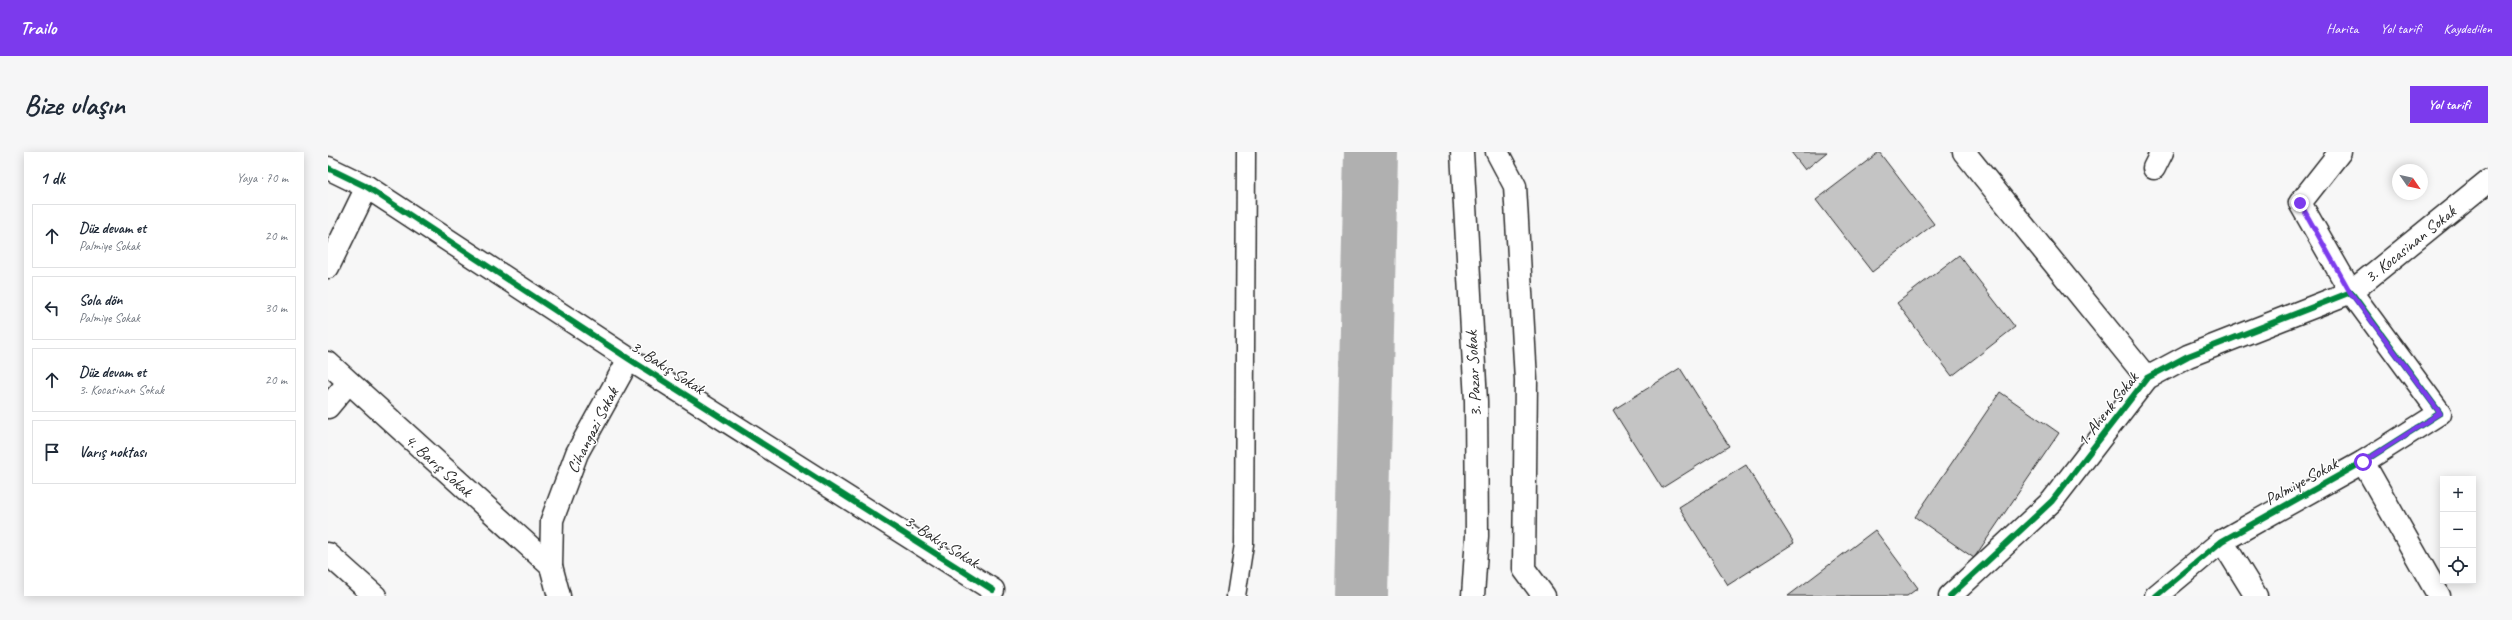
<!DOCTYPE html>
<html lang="tr">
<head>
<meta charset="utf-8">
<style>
  body { margin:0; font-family:Caveat,sans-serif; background:#f6f6f7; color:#1f2937 }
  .controls { position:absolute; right:12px; bottom:12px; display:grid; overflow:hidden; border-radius:0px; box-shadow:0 2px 10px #0003 }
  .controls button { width:36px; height:36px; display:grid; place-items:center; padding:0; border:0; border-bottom:1px solid #e0e1e3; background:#fff; color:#1f2937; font:20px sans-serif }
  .compass { position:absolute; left:2064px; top:12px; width:36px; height:36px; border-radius:50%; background:#fff; box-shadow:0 2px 10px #0003; rotate:124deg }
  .stop { position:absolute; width:12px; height:12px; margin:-9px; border:3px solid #7c3aed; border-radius:50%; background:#fff }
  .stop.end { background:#7c3aed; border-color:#fff; box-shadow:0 1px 4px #0008 }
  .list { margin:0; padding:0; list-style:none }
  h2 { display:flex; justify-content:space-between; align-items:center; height:52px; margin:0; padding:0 16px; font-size:17px }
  h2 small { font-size:13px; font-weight:400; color:#747a83 }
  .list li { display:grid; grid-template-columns:26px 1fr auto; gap:12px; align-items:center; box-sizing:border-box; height:64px; margin:0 8px 8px; padding:0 8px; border:1px solid #e0e1e3; border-radius:0px }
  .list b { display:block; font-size:15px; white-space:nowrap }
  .list p { margin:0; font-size:13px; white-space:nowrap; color:#747a83 }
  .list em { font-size:13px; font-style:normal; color:#747a83 }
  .icon { flex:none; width:22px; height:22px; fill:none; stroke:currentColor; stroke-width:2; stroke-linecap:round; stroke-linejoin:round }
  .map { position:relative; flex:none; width:2160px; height:444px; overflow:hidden; border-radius:0px }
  header { display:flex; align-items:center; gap:24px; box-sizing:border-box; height:56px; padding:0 20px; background:#7c3aed; color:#fff }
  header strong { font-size:19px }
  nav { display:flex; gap:22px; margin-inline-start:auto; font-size:14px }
  .intro { display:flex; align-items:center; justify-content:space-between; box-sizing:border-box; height:96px; padding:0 24px }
  h1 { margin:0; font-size:28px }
  .button { padding:10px 18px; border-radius:0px; background:#7c3aed; color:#fff; font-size:14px; font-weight:700 }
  main { display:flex; gap:24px; padding:0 24px }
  aside { flex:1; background:#fff; border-radius:0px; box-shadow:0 2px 10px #0003 }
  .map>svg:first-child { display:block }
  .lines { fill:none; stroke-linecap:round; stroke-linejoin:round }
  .river { stroke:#b0b0b0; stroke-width:54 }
  .building { fill:#c4c4c4; stroke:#2b2b2b }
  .lane-casing { stroke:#2b2b2b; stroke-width:21 }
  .street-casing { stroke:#2b2b2b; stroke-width:25 }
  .lane { stroke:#fff; stroke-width:18 }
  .street { stroke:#fff; stroke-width:22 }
  .cycleway-casing { stroke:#fff; stroke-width:8 }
  .cycleway { stroke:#00873e; stroke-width:6 }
  .route { stroke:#7c3aed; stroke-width:5 }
  .labels { text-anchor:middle; stroke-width:3; stroke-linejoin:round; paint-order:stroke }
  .street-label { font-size:17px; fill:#2b2b2b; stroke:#fff }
</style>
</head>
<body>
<header>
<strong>Trailo</strong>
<nav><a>Harita</a><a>Yol tarifi</a><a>Kaydedilen</a></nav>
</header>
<div class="intro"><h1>Bize ulaşın</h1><a class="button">Yol tarifi</a></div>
<main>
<aside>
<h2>1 dk<small>Yaya · 70 m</small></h2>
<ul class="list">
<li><svg class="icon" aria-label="ahead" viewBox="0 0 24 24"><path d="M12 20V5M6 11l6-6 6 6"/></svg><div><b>Düz devam et</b><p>Palmiye Sokak</p></div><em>20 m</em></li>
<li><svg class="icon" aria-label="left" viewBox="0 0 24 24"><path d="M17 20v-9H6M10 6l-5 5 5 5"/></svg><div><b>Sola dön</b><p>Palmiye Sokak</p></div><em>30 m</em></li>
<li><svg class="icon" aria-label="ahead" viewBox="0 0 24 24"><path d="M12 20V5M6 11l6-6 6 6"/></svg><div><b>Düz devam et</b><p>3. Kocasinan Sokak</p></div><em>20 m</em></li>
<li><svg class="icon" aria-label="arrive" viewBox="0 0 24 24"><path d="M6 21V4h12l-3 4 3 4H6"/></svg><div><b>Varış noktası</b></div></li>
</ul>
</aside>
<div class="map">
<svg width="2160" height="444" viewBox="0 0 2160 444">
  <rect width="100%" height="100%" fill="#f7f7f7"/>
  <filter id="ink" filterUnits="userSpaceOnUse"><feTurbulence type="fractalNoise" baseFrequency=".025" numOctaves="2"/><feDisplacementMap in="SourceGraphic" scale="8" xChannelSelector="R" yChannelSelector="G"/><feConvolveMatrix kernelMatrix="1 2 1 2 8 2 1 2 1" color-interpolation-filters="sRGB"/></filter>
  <g filter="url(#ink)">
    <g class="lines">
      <path class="river" d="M 1033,444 L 1043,0"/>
    </g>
    <g class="building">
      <path d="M 1463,0 L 1499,0 L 1477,18 Z"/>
      <path d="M 1551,0 L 1606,72 L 1544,120 L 1488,48 Z"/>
      <path d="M 1631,103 L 1687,175 L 1624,224 L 1569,151 Z"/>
      <path d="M 1352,216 L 1401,294 L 1334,336 L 1285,258 Z"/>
      <path d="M 1672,240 L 1731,281 L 1646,406 L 1587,365 Z"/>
      <path d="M 1418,313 L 1466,391 L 1400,433 L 1351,355 Z"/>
      <path d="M 1547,378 L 1590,436 L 1579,444 L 1460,444 Z"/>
    </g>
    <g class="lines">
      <g class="lane-casing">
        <path id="lane" d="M 908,444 L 916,392 L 918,0"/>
      </g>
      <g class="street-casing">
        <g id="street">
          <path d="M 1134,0 L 1148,249 L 1149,384 L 1145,444"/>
          <path d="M 1169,0 L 1187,34 L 1198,228 L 1196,417 L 1216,444"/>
          <path d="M 1636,0 L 1819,226"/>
          <path d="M 2012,0 L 1972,51 L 2023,140 L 2160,29"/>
          <path d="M 0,16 L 39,35 L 301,207 L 665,438"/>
          <path d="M 1826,16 L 1834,0"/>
          <path d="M 0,115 L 39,35"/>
          <path d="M 0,211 L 223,414"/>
          <path d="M 0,255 L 20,231"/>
          <path d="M 2035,310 L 2111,444"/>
          <path d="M 1894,389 L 1928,444"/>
          <path d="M 0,402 L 47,444"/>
          <path d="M 231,444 L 223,414 L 224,368 L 249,301 L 301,207"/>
          <path d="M 1622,444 L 1724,349 L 1819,226 L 1860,204 L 2023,140 L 2112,261 L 2035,310 L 1894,389 L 1828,444"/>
        </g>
      </g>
      <use href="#lane" class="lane"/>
      <use href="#street" class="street"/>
      <g class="cycleway-casing">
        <g id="cycleway">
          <path d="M 0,16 L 39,35 L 301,207 L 665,438"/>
          <path d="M 1622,444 L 1724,349 L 1819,226 L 1860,204 L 2023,140 L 2112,261 L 2035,310 L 1894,389 L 1828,444"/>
        </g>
      </g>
      <use href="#cycleway" class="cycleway"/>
    </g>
  </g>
  <g class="lines" filter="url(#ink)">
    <path class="route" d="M 1972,51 L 2022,140 L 2112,261 L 2035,310"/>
  </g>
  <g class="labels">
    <g class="street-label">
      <text transform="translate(2082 92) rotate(-39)" y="6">3. Kocasinan Sokak</text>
      <text transform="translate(340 215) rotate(33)" y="6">3. Bakış Sokak</text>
      <text transform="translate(1145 222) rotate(-93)" y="6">3. Pazar Sokak</text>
      <text transform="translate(1779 257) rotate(-52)" y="6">1. Ahenk Sokak</text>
      <text transform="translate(264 278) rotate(-63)" y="6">Cihangazi Sokak</text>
      <text transform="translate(111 313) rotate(42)" y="6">4. Barış Sokak</text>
      <text transform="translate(1973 329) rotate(-29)" y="6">Palmiye Sokak</text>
      <text transform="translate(614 389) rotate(32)" y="6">3. Bakış Sokak</text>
    </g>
  </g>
</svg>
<div class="controls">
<button>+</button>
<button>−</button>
<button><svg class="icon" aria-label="locate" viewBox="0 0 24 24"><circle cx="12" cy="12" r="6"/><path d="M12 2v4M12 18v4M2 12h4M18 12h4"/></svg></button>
</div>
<svg class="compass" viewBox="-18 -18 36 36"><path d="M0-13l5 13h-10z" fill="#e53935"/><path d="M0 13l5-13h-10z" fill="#747a83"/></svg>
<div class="stop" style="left:2035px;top:310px"></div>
<div class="stop end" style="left:1972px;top:51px"></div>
</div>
</main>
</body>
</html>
